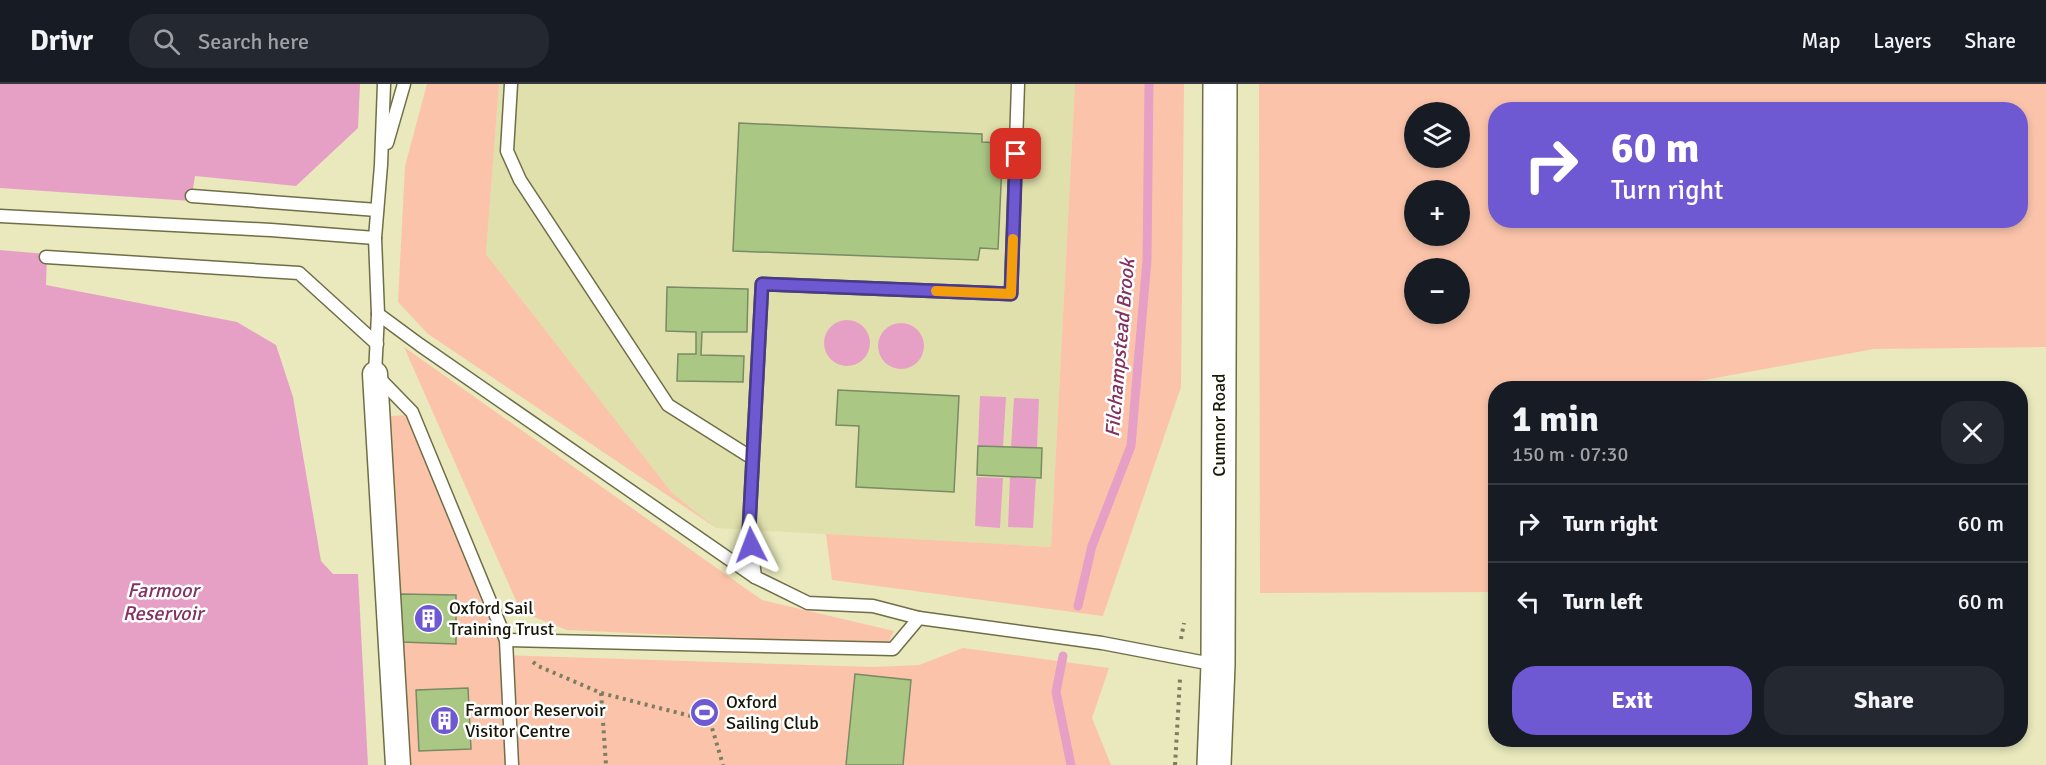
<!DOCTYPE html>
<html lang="en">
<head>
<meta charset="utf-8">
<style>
	:root { --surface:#171b24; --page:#242831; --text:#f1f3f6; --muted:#9ea1a6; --line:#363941; --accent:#6e59d3 }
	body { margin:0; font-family:Signika,sans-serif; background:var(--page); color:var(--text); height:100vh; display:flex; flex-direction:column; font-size:22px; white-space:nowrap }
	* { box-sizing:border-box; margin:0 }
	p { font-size:20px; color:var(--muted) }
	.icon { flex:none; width:33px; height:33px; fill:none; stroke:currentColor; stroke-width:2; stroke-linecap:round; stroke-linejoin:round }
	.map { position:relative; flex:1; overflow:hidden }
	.details { position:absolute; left:1488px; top:297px; width:540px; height:366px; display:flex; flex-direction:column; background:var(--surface); border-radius:24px; box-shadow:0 3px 9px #0003 }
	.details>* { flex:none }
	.top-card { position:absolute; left:1488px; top:18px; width:540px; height:126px; border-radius:24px; box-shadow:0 3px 9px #0003; background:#6e59d3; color:#fff; overflow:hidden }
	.buttons { position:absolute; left:1404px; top:18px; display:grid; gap:12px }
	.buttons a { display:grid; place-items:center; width:66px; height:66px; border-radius:50%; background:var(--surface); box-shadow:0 3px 9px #0003; font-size:30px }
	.pin { position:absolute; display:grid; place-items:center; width:51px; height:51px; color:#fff; margin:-26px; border-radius:12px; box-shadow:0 3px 9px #0006 }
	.me { position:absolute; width:66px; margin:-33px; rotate:357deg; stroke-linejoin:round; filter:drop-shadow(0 0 4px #0008) }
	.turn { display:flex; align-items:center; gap:21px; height:126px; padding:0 24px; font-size:27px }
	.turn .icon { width:78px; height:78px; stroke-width:2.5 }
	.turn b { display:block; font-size:42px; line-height:51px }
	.round { display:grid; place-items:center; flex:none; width:63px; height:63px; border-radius:24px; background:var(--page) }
	.headline { display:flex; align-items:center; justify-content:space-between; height:102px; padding:0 24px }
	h1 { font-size:36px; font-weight:700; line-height:45px }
	.primary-button { display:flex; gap:12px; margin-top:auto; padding:12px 24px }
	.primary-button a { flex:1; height:69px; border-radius:24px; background:var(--accent); color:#fff; font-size:24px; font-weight:700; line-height:69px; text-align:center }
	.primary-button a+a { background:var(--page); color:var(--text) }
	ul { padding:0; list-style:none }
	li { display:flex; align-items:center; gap:18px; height:78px; padding:0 24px; border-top:2px solid var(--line) }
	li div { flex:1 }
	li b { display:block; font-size:22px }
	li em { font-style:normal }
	header { display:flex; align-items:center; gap:36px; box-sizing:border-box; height:84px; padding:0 30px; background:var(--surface); border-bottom:2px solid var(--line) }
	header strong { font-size:28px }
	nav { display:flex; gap:33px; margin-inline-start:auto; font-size:21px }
	.search { width:420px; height:54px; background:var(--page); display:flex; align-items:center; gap:15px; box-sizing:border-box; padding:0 21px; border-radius:24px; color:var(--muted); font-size:22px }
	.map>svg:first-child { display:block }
	.built { fill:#e0e0ac }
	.green { fill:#fbc4aa; fill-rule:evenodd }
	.water { fill:#e7a0c5 }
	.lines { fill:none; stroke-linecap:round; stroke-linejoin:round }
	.stream { stroke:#e7a0c5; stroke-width:9 }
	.building { fill:#abc784; stroke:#7a8a65; stroke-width:1.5 }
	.lane-casing { stroke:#6f6e47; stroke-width:15 }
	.street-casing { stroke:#6f6e47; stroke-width:27 }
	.secondary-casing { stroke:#6f6e47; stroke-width:36 }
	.path { stroke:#7d7d60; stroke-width:4; stroke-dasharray:3 4.5; stroke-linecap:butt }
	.lane { stroke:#fff; stroke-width:12 }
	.street { stroke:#fff; stroke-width:24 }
	.secondary { stroke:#fff; stroke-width:33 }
	.route-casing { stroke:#483a89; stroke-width:15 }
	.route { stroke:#6e59d3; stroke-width:10 }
	.slow { stroke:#f59e0b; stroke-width:10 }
	.labels { text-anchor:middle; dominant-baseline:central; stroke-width:5; stroke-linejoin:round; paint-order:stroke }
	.street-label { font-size:18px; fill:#171607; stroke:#fff }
	.poi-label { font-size:18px; fill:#171607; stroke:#fff; text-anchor:start }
	.water-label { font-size:20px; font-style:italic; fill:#833161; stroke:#fff }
</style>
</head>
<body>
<header>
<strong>Drivr</strong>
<div class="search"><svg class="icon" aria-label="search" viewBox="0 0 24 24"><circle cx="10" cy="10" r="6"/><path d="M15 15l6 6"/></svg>Search here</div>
<nav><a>Map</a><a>Layers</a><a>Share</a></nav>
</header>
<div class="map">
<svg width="2046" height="681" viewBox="0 0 2046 681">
	<rect width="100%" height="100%" fill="#e9e9bd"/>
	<polygon class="built" points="499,0 1075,0 1051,463 716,444 672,410 486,170"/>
	<g class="green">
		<polygon points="427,0 499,0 486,170 672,409 716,444 428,250 398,218 405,82"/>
		<polygon points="1075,0 1184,0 1181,303 1103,532 832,496 826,450 1051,463"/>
		<path d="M1259 0H2046V263L1874 265 1660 304H1496L1495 508 1260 509ZM1496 26H2020V136H1496ZM1460 28V74H1414V28ZM1414 106H1460V152H1414ZM1460 184V230H1414V184Z"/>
		<polygon points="404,263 762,516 894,547 887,561 567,546 521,528"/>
		<polygon points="409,331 499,550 500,571 873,583 919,581 963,564 1109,584 1092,634 1111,681 408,681 390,332"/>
	</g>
	<g class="water">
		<polygon points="0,0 360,0 358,44 296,102 195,92 191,117 0,104"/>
		<polygon points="0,166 47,170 46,201 237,238 276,261 293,313 321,477 333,490 358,490 368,681 0,681"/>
		<circle cx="847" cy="259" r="23"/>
		<circle cx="901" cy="262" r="23"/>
		<polygon points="980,312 1006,313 1003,363 978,362"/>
		<polygon points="1014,314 1039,315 1037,364 1011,363"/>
		<polygon points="977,393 1003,394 1000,444 975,442"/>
		<polygon points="1010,393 1036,395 1033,444 1008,443"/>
	</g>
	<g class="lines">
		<g class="stream">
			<polyline points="1078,522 1092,462 1131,362 1147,176 1149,0"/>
			<polyline points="1063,572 1056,608 1071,681"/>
		</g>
	</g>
	<g class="building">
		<polygon points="739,39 982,50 982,58 1003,59 998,165 980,164 978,176 733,167"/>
		<polygon points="667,203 748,205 747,248 702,248 701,271 744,272 743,298 677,297 678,270 696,270 696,248 666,247"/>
		<polygon points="838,306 959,312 954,408 856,403 859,342 836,341"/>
		<polygon points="978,362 1042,364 1041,394 977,391"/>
		<polygon points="400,510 456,511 456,560 402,558"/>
		<polygon points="855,590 911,596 903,681 846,681"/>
		<polygon points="468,604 471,665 419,667 416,606"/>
	</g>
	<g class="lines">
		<defs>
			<g id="lane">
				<polyline points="384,0 381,81 375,154 378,230 375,290 412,328 506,556 512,681"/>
				<polyline points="511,0 507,67 520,96 668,321 752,374"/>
				<polyline points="1018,0 1011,210 762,200 749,445 755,493 808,519 873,522 919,534 1102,559 1217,581"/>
				<polyline points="387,59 404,0"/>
				<polyline points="192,112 377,126"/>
				<polyline points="0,132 271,146 375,154"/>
				<polyline points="46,173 299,189 377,260"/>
				<polyline points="378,230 420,261 755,493"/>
				<polyline points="506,556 893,565 919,534"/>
			</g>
			<polyline id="street" points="375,290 398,681"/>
			<polyline id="secondary" points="1214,681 1218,581 1220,0"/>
		</defs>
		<use href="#lane" class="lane-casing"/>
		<use href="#street" class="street-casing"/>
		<use href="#secondary" class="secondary-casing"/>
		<g class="path">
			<polyline points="1181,555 1184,539"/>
			<polyline points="533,578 538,582 601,609 710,637 723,681"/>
			<polyline points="601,609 606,681"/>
			<polyline points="1175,681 1180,595"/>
		</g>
		<use href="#lane" class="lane"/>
		<use href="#street" class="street"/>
		<use href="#secondary" class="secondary"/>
	</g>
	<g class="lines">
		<defs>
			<polyline id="route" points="751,461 749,446 762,200 1011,210 1016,70"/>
		</defs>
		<use href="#route" class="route-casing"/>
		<use href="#route" class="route"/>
		<polyline class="slow" points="936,207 1011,210 1013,155"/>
	</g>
	<defs>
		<symbol id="building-disc" viewBox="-11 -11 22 22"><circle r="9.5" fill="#6e59d3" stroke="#fff"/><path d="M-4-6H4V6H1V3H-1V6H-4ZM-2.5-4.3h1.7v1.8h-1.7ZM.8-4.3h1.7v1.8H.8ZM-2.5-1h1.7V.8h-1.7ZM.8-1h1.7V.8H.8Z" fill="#fff"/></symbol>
		<symbol id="stadium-disc" viewBox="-11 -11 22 22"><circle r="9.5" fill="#6e59d3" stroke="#fff"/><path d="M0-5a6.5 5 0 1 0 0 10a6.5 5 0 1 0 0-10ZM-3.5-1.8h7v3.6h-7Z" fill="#fff"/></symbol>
	</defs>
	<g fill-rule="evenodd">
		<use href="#building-disc" x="412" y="518" width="33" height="33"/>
		<use href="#stadium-disc" x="688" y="612" width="33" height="33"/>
		<use href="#building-disc" x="428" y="620" width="33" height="33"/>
	</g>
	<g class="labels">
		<g class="street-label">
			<text transform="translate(1219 341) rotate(-90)">Cumnor Road</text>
		</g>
		<g class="poi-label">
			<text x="449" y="524">Oxford Sail<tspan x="449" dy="21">Training Trust</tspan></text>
			<text x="726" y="618">Oxford<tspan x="726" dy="21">Sailing Club</tspan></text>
			<text x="465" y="626">Farmoor Reservoir<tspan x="465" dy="21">Visitor Centre</tspan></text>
		</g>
		<g class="water-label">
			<text transform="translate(1120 264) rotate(-85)">Filchampstead Brook</text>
			<text x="163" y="506">Farmoor<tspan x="163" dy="23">Reservoir</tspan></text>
		</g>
	</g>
</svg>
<div class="buttons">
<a><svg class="icon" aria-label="layers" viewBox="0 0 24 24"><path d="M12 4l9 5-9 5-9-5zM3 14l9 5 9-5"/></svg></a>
<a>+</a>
<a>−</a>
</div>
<div class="pin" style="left:1016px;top:70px;background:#d93025"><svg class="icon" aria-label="arrive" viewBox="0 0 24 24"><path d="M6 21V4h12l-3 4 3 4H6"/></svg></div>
<svg class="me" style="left:751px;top:461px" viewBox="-20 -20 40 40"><path d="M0-17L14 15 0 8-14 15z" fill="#6e59d3" stroke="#fff" stroke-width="4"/></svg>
<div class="top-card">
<div class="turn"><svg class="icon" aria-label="right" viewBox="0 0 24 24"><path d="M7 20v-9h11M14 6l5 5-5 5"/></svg><div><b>60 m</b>Turn right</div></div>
</div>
<section class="details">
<div class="headline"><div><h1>1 min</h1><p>150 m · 07:30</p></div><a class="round"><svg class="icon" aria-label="close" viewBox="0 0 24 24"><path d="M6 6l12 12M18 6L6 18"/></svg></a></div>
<ul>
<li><svg class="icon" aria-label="right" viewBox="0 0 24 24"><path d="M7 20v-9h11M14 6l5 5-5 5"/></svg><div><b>Turn right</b></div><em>60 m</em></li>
<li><svg class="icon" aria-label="left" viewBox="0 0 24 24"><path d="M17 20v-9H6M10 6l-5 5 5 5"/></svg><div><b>Turn left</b></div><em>60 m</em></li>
</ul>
<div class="primary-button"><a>Exit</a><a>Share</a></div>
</section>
</div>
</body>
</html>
